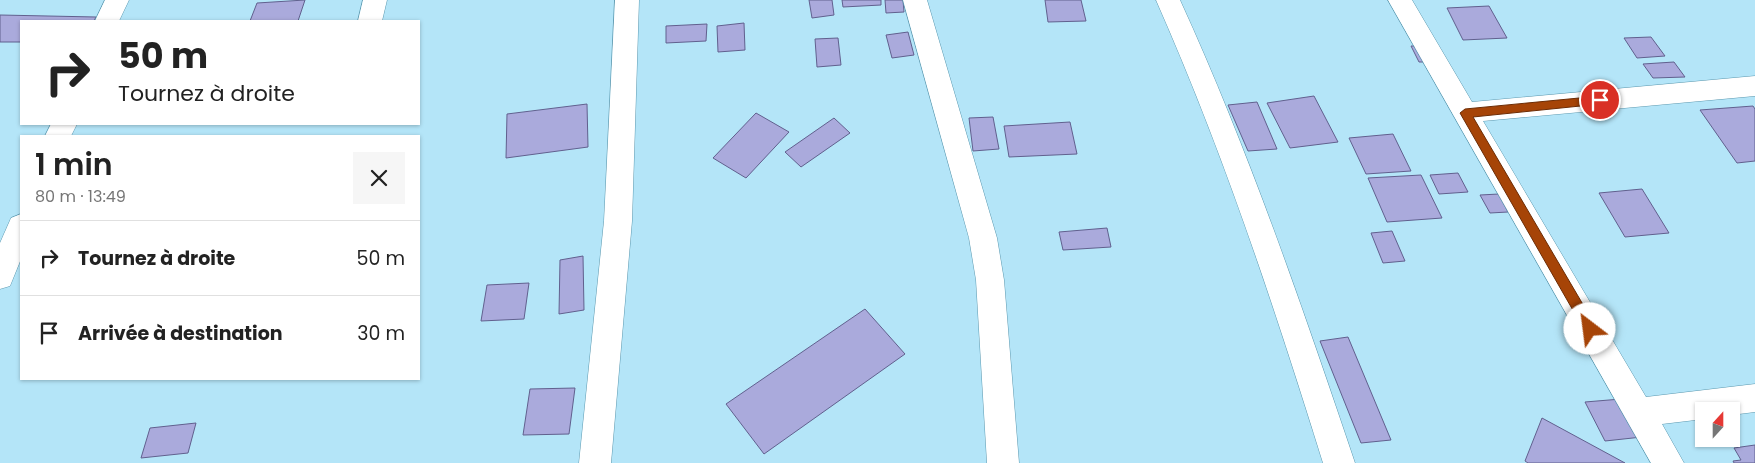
<!DOCTYPE html>
<html lang="fr">
<head>
<meta charset="utf-8">
<style>
	:root { --surface:#fff; --page:#f6f6f6; --text:#222; --muted:#767676; --line:#e0e0e0 }
	body { margin:0; font-family:Poppins,sans-serif; background:var(--page); color:var(--text); height:100vh; display:flex; flex-direction:column; font-size:19px; white-space:nowrap }
	* { box-sizing:border-box; margin:0 }
	p { font-size:16px; color:var(--muted) }
	.icon { flex:none; width:28px; height:28px; fill:none; stroke:currentColor; stroke-width:2; stroke-linecap:round; stroke-linejoin:round }
	.map { position:relative; flex:1; overflow:hidden }
	.details { position:absolute; left:20px; top:135px; width:400px; height:245px; display:flex; flex-direction:column; background:var(--surface); border-radius:0px; box-shadow:0 1px 4px #0004 }
	.details>* { flex:none }
	.banner { position:absolute; left:20px; top:20px; width:400px; height:105px; border-radius:0px; box-shadow:0 1px 4px #0004; background:#fff; color:var(--text); overflow:hidden }
	.needle { width:32px; rotate:21deg }
	.fabs { position:absolute; left:1695px; top:402px; display:grid; gap:10px }
	.fabs a { display:grid; place-items:center; width:45px; height:45px; border-radius:0px; background:var(--surface); box-shadow:0 1px 4px #0004; font-size:25px }
	.pin { position:absolute; display:grid; place-items:center; width:42px; height:42px; color:#fff; margin:-21px; border:2px solid #fff; border-radius:50%; box-shadow:0 1px 5px #0007 }
	.me { position:absolute; width:55px; margin:-28px; rotate:330deg; stroke-linejoin:round; filter:drop-shadow(0 0 4px #0008) }
	.turn { display:flex; align-items:center; gap:18px; height:105px; padding:0 15px; font-size:22px }
	.turn .icon { width:65px; height:65px; stroke-width:2.5 }
	.turn b { display:block; font-size:35px; line-height:42px }
	.round { display:grid; place-items:center; flex:none; width:52px; height:52px; border-radius:0px; background:var(--page) }
	.summary { display:flex; align-items:center; justify-content:space-between; height:85px; padding:0 15px }
	h1 { font-size:30px; font-weight:600; line-height:38px }
	ul { padding:0; list-style:none }
	li { display:flex; align-items:center; gap:15px; height:75px; padding:0 15px; border-top:1px solid var(--line) }
	li div { flex:1 }
	li b { display:block; font-size:19px }
	li em { font-style:normal }
	.map>svg:first-child { display:block }
	.building { fill:#aaaadc; stroke:#61608e }
	.lines { fill:none; stroke-linecap:round; stroke-linejoin:round }
	.minor-casing { stroke:#5b98af; stroke-width:1 }
	.minor { fill:#fff; fill-rule:evenodd }
	.route { fill:#a64407; stroke:#6c2c05 }
</style>
</head>
<body>
<div class="map">
<svg width="1755" height="463" viewBox="0 0 1755 463">
	<rect width="100%" height="100%" fill="#b4e5f8"/>
	<g class="building">
		<polygon points="305,0 298,21 250,21 257,3"/>
		<polygon points="809,0 832,0 834,15 812,18"/>
		<polygon points="842,0 881,0 881,5 843,7"/>
		<polygon points="885,0 903,0 904,12 886,13"/>
		<polygon points="1045,0 1081,0 1086,21 1048,22"/>
		<polygon points="1489,6 1507,38 1463,40 1447,8"/>
		<polygon points="0,15 96,17 94,21 21,21 21,42 0,42"/>
		<polygon points="744,23 745,50 718,52 717,26"/>
		<polygon points="707,24 706,41 666,43 666,26"/>
		<polygon points="908,32 914,55 892,58 886,35"/>
		<polygon points="1651,37 1665,56 1637,58 1624,38"/>
		<polygon points="838,38 841,65 817,67 815,39"/>
		<polygon points="1411,46 1424,46 1432,62 1419,62"/>
		<polygon points="1674,62 1685,77 1653,78 1643,64"/>
		<polygon points="1314,96 1338,142 1290,148 1267,103"/>
		<polygon points="1257,102 1277,149 1248,151 1228,105"/>
		<polygon points="587,104 588,147 506,158 507,114"/>
		<polygon points="1753,106 1755,109 1755,161 1737,163 1700,110"/>
		<polygon points="756,113 789,132 746,178 713,158"/>
		<polygon points="993,117 999,149 973,151 969,118"/>
		<polygon points="834,118 850,133 801,167 785,152"/>
		<polygon points="1070,122 1077,154 1009,157 1004,126"/>
		<polygon points="1393,134 1411,171 1366,174 1349,138"/>
		<polygon points="1458,173 1468,192 1439,194 1430,175"/>
		<polygon points="1421,175 1442,218 1387,222 1368,178"/>
		<polygon points="1642,189 1669,233 1625,237 1599,193"/>
		<polygon points="1499,194 1508,212 1490,213 1480,195"/>
		<polygon points="1107,228 1111,247 1063,250 1059,232"/>
		<polygon points="1392,231 1405,261 1383,263 1371,233"/>
		<polygon points="583,256 584,310 559,314 560,260"/>
		<polygon points="529,283 524,319 481,321 487,285"/>
		<polygon points="865,309 905,354 764,454 726,404"/>
		<polygon points="1348,337 1391,440 1361,443 1320,341"/>
		<polygon points="575,388 569,434 523,435 530,389"/>
		<polygon points="1621,399 1642,437 1605,441 1585,402"/>
		<polygon points="1542,418 1625,463 1528,463 1525,461"/>
		<polygon points="196,423 188,453 141,458 150,428"/>
		<polygon points="1755,445 1755,463 1734,463 1733,461 1741,460 1734,448"/>
	</g>
	<g class="lines">
		<defs>
			<g id="minor">
				<polygon points="105,0 129,0 119,21 95,21"/>
				<polygon points="363,0 387,0 382,21 358,21"/>
				<polygon points="615,0 639,0 632,221 611,463 579,463 604,221"/>
				<polygon points="903,0 927,0 997,238 1004,280 1019,463 987,463 976,280 969,238"/>
				<path d="M1156 0H1180C1249 151 1302 306 1355 463H1323C1274 306 1223 151 1156 0Z"/>
				<polygon points="1388,0 1412,0 1472,102 1755,76 1755,96 1483,121 1646,397 1755,384 1755,412 1731,415 1731,411 1704,411 1704,419 1662,424 1684,463 1651,463"/>
				<polygon points="51,124 77,124 71,136 45,136"/>
				<polygon points="21,214 21,259 10,286 0,289 0,243 11,218"/>
			</g>
		</defs>
		<use href="#minor" class="minor-casing"/>
		<use href="#minor" class="minor"/>
	</g>
	<polygon class="route" points="1600,96 1606,100 1600,104 1473,117 1595,325 1597,329 1595,333 1590,334 1586,333 1460,113 1465,109"/>
</svg>
<div class="fabs">
<a><svg class="needle" viewBox="-14 -14 28 28"><path d="M0-13l5 13h-10z" fill="#e53935"/><path d="M0 13l5-13h-10z" fill="#767676"/></svg></a>
</div>
<div class="pin" style="left:1600px;top:100px;background:#d93025"><svg class="icon" aria-label="arrive" viewBox="0 0 24 24"><path d="M6 21V4h12l-3 4 3 4H6"/></svg></div>
<svg class="me" style="left:1590px;top:329px" viewBox="-20 -20 40 40"><circle r="19" fill="#fff"/><path d="M0-13L10 11 0 6-10 11z" fill="#a64407"/></svg>
<div class="banner">
<div class="turn"><svg class="icon" aria-label="right" viewBox="0 0 24 24"><path d="M7 20v-9h11M14 6l5 5-5 5"/></svg><div><b>50 m</b>Tournez à droite</div></div>
</div>
<section class="details">
<div class="summary"><div><h1>1 min</h1><p>80 m · 13:49</p></div><a class="round"><svg class="icon" aria-label="close" viewBox="0 0 24 24"><path d="M6 6l12 12M18 6L6 18"/></svg></a></div>
<ul>
<li><svg class="icon" aria-label="right" viewBox="0 0 24 24"><path d="M7 20v-9h11M14 6l5 5-5 5"/></svg><div><b>Tournez à droite</b></div><em>50 m</em></li>
<li><svg class="icon" aria-label="arrive" viewBox="0 0 24 24"><path d="M6 21V4h12l-3 4 3 4H6"/></svg><div><b>Arrivée à destination</b></div><em>30 m</em></li>
</ul>
</section>
</div>
</body>
</html>
